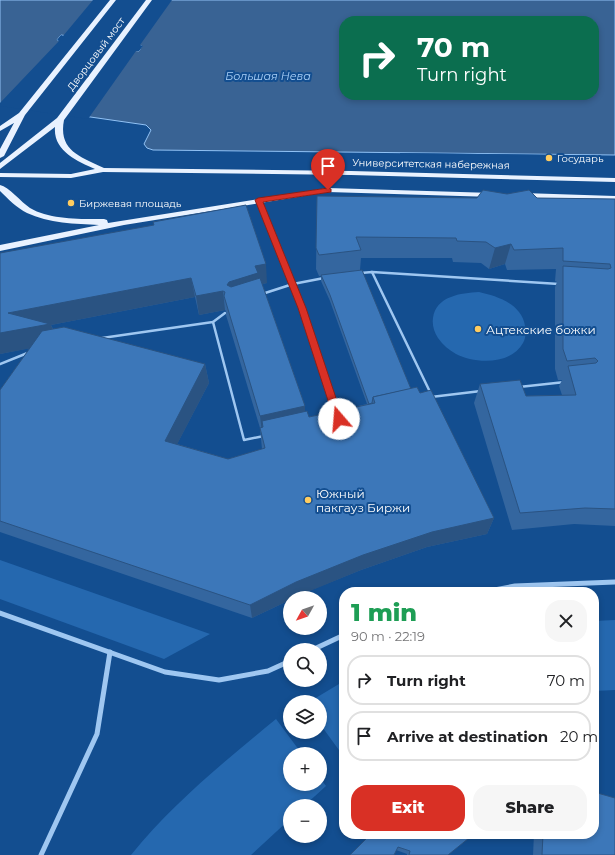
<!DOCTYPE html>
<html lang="en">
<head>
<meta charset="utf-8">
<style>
	:root { --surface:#fff; --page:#f6f6f6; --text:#202124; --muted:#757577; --line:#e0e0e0; --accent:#d93025 }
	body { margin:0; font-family:Montserrat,sans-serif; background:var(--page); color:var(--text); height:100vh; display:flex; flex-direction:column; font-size:15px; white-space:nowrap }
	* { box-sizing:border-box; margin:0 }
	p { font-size:13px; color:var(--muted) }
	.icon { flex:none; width:22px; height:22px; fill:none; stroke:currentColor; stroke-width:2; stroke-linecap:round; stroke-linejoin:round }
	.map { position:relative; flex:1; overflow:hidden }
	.drawer { position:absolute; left:339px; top:587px; width:260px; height:252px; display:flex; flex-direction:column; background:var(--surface); border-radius:16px; box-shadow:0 2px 6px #0003 }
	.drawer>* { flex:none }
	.banner { position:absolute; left:339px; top:16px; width:260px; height:84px; border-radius:16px; box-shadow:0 2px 6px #0003; background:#0b6e4f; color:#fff; overflow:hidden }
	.needle { width:26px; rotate:230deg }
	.controls { position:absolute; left:283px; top:591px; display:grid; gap:8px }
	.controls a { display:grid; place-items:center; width:44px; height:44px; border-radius:50%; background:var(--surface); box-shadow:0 2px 6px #0003; font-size:20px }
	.pin { position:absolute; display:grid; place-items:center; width:34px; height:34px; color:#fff; margin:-41px -17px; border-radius:50% 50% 50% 0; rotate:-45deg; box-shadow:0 0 4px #0007 }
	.pin .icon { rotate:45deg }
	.me { position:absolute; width:44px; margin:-22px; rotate:342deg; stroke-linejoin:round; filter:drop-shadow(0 0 3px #0008) }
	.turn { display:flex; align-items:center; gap:14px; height:84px; padding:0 12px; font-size:18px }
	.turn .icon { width:52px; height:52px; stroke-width:2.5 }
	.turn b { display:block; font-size:28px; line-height:34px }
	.round { display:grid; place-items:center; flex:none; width:42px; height:42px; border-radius:16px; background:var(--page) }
	.head { display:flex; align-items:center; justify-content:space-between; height:68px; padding:0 12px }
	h1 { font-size:24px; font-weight:800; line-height:30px; color:#1e9e55 }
	.button { display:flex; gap:8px; margin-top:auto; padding:8px 12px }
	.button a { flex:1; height:46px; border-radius:16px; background:var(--accent); color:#fff; font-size:16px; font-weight:800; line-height:46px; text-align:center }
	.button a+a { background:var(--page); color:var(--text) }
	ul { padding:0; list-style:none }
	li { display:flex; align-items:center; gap:12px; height:50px; margin:0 8px 6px; padding:0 4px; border:2px solid var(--line); border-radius:16px }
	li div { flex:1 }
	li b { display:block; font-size:15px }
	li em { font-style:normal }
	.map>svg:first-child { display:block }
	.green { fill:#2568af }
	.water { fill:#396394; stroke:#91c2f5; fill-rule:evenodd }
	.pier { fill:#134e90 }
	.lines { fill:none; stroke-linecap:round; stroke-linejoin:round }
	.service-far1 { stroke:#9fc7f1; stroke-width:2 }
	.service { stroke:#9fc7f1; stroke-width:2.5 }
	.minor { stroke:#9fc7f1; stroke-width:5 }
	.primary { fill:#e9f2ff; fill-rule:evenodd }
	.wall { fill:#34669f; fill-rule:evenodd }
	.shaded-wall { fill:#2a5382 }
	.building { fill:#3c77b9; stroke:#2a5382 }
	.route { fill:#d93025; stroke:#8d1f18 }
	.poi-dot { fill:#ffcc5f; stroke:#134e90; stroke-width:1.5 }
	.labels { text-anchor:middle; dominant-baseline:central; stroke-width:4; stroke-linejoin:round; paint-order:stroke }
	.far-street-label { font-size:10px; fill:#fff; stroke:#134e90 }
	.far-poi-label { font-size:10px; fill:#fff; stroke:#134e90; text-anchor:start }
	.far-water-label { font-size:11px; font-style:italic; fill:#abd1f8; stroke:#134e90 }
	.poi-label { font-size:12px; fill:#fff; stroke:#134e90; text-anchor:start }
</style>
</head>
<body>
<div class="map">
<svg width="615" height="855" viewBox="0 0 615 855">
	<rect width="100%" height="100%" fill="#134e90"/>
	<g class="green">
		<path d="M479 292C497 296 522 304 525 326 526 331 526 338 523 343 511 365 475 364 456 354 449 350 443 345 438 338 434 332 432 325 433 318 436 296 461 293 479 292Z"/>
		<polygon points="0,560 210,634 164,659 0,599"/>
		<polygon points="615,620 615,690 594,691 594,621"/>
		<polygon points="344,681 344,757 320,724 320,702 309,702"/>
		<path d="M276 719 302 754H290V784H320V778L326 786 304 806H290V819L251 855H131C174 802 224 762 276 719Z"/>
	</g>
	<path class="water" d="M0 0H615V155L153 150 147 148 144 144 151 130 146 125 0 104ZM344 21H594V95H344ZM61 35 142 46 139 51 57 40Z"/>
	<g class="pier">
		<polygon points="93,0 172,0 140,45 143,46 139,51 136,51 88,119 0,106 0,103 59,41 57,40 61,35 63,36"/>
		<polygon points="400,153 571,155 572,157 400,155"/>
	</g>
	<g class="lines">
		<polyline class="service-far1" points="258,200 262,209"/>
		<g class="service">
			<polyline points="261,208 302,308 337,414"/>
			<polyline points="372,272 431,394"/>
			<polyline points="361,273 372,272 559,284"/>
			<polyline points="262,294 293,284 324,278"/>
			<polyline points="213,322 244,440 264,436"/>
			<polyline points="102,338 213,322 225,313"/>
			<polyline points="0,364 30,352"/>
			<polyline points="519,387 565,382"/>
			<polyline points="431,397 481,391"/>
		</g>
		<g class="minor">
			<polyline points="484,592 515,586 615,582"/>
			<polyline points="0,613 165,672 219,680 268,671 290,661"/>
			<polyline points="312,650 344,635"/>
			<polyline points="41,855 97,734 110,652"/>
		</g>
		<g class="primary">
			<polygon points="110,0 116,0 25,115 4,156 0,158 0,149 14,123 0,131 0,126 19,113"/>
			<path d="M146 0H152L64 120C58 151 81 157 104 168L351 171 615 178V182L351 175 103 172 71 178 0 177V173L71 174 95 169C77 161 53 151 55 127L0 169V163L57 118Z"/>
			<path d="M0 185C9 187 21 202 30 208 50 220 81 219 104 219L107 220 108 223 328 188 493 193 497 195 493 197 328 192 124 225 0 251V245L99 225C76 224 48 223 27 213 17 208 8 199 0 191Z"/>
			<polygon points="523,193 615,196 615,202 520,198 519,196"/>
		</g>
	</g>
	<g class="wall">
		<path d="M507 194 537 198 615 199V526L574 524 512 530 474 403 480 384 526 396 562 395 559 386 562 380H558L555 369V287L557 282 555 281 556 269 507 270 505 264 489 269 481 263 453 262 452 258H361L360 270 411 389 420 393 494 518 487 534 427 547 361 570 296 596 290 598V600L252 618 0 532V390L30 348 0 354V253L267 283 262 284 305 406V412L309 417 367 404 330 301 321 281V276H319L316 269 317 196 477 198ZM195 297 199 315 225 310 226 311V315L260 428 262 449 228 459 177 444 209 383 205 364 53 329 51 325Z"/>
		<polygon points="371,834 448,855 407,855 407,854 396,850"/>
		<polygon points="534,834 594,834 615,855 533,855"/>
	</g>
	<g class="shaded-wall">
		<polygon points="511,244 505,264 489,269 495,248"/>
		<polygon points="266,264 267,283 259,285 231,301 227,285 229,282 255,266"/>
		<polygon points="191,278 195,297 51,325 58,343 0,354 0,333 8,313"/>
		<polygon points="223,291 225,310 199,315 196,296"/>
		<polygon points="205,364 209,383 170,458 165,441"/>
		<polygon points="305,406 305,424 263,427 262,421 263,433 262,433 260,416"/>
		<polygon points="494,518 487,534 427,547 361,570 293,598 290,598 290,600 252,618 250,605 296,582 363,555 432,532"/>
	</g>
	<g class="building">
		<polygon points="483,190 507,194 529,190 537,198 615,199 615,509 585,508 520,513 480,384 520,380 526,396 576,395 568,366 596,363 598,361 595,358 567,361 563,349 563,266 608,269 611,268 610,264 563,261 563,248 514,250 511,244 495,248 486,242 457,241 456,238 356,237 361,250 319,255 316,248 317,196 477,198"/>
		<polygon points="246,205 266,264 255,266 258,273 229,282 227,285 231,287 260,278 305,406 260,416 224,296 225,292 223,291 196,296 191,278 8,313 50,324 0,333 0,253 154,225 153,222"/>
		<polygon points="362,270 411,389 373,397 372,403 369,404 330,295 321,275"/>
		<polygon points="64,327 205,364 165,441 228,459 265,448 260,428 263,427 262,421 307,411 309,417 375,403 373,397 417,387 420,393 431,390 494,518 432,532 363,555 296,582 250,605 0,521 0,390 42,331"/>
		<polygon points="594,792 615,798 615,855 542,855 543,834 594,834"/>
		<polygon points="371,834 474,834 448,855 409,855 410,851 398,847 394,855 350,855"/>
	</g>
	<polygon class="route" points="328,188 331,189 331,192 263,202 306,308 343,419 339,423 334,419 298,308 255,200 258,198"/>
	<g class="poi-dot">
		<circle cx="549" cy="158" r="4"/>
		<circle cx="71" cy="203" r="4"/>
		<circle cx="478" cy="329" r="4"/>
		<circle cx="308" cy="500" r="4"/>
	</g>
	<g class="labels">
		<g class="far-street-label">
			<text transform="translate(96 54) rotate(-53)">Дворцовый мост</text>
			<text transform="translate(431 164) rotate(1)">Университетская набережная</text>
		</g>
		<g class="far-poi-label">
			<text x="557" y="158">Государь</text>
			<text x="79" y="203">Биржевая площадь</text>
		</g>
		<g class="far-water-label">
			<text x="268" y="76">Большая Нева</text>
		</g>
		<g class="poi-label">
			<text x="486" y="329">Ацтекские божки</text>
			<text x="316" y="493">Южный<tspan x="316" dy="14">пакгауз Биржи</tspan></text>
		</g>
	</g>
</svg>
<div class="controls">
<a><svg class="needle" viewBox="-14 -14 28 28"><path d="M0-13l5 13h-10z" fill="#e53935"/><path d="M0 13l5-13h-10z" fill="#757577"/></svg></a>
<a><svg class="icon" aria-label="search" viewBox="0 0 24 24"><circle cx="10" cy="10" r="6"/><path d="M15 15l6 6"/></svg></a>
<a><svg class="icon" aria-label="layers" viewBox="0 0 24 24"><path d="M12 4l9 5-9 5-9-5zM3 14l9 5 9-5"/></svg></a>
<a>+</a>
<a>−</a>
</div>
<div class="pin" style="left:328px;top:190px;background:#d93025"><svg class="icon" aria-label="arrive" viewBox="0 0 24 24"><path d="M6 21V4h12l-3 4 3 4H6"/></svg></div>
<svg class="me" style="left:339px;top:419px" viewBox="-20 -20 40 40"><circle r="19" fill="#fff"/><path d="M0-13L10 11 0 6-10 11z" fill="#d93025"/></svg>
<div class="banner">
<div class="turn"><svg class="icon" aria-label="right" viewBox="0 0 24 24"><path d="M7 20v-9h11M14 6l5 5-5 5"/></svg><div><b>70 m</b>Turn right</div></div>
</div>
<section class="drawer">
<div class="head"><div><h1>1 min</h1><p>90 m · 22:19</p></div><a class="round"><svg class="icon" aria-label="close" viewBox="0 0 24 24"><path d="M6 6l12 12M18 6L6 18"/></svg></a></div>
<ul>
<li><svg class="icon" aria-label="right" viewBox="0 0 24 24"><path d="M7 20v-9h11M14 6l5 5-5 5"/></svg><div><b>Turn right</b></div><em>70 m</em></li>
<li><svg class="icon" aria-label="arrive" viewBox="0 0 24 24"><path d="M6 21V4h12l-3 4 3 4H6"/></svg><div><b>Arrive at destination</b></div><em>20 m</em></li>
</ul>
<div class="button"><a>Exit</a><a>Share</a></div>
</section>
</div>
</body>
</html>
